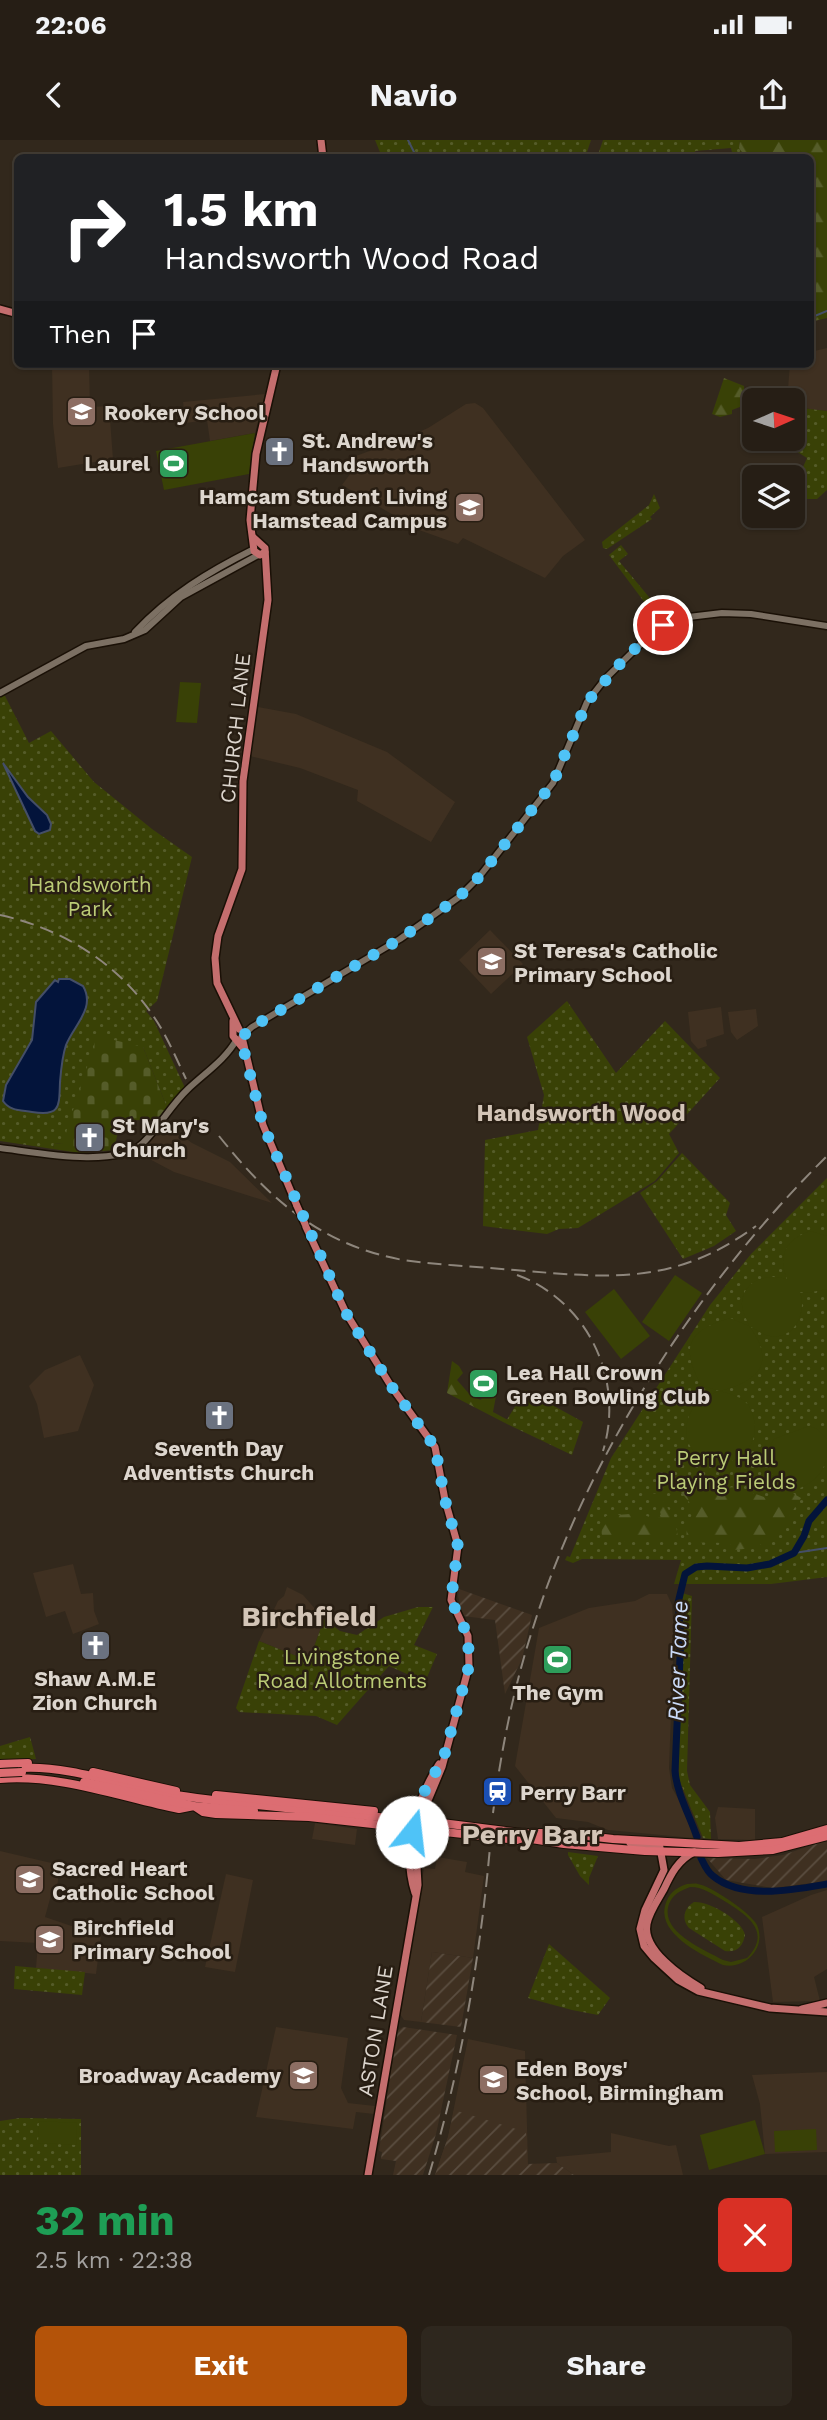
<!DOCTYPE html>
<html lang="en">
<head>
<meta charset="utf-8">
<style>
	:root { --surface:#261e15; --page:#2e271e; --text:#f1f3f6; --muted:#a4a2a0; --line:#423c34; --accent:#b45309 }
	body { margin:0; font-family:"Work Sans",sans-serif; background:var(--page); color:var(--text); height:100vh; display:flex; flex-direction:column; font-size:26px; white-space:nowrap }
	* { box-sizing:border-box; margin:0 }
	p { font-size:23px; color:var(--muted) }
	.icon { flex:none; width:38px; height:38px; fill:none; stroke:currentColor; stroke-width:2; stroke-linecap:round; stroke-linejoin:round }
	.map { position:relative; height:2035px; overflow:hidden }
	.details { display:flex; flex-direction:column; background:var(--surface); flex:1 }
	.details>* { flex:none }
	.guide { position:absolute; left:14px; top:14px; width:800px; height:214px; border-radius:10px; box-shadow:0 2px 5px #0004,0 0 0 2px var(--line); background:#202124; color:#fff; overflow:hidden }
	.needle { width:46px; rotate:87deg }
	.controls { position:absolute; left:742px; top:248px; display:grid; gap:14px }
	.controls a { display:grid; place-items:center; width:63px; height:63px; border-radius:10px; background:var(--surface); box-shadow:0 2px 5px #0004,0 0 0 2px var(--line); font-size:35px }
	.pin { position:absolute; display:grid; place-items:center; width:60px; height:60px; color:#fff; margin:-30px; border:4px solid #fff; border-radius:50%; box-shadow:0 2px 7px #0007 }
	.me { position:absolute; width:77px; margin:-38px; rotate:16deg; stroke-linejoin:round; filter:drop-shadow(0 0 5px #0008) }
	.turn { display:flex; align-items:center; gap:24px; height:147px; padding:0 35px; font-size:32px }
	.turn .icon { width:91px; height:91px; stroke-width:2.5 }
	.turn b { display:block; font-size:49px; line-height:60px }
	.then { display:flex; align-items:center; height:66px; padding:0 35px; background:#0003; gap:14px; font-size:26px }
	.round { display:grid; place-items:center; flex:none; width:74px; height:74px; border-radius:10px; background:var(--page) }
	.head { display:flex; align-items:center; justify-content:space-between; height:119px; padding:0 35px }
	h1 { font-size:42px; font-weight:700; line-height:52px; color:#1e9e55 }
	.button { display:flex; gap:14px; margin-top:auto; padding:14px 35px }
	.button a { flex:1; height:80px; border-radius:10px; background:var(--accent); color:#fff; font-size:28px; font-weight:700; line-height:80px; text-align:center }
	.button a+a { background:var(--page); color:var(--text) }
	.status { display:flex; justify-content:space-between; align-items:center; height:49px; padding:0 35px; background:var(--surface); direction:ltr }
	.status svg { height:19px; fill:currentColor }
	header { display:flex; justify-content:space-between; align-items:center; height:91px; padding:0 35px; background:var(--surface); font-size:32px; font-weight:700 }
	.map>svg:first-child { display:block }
	.built { fill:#3f3021 }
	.industrial { fill:url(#industrial-furrows) }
	.green { fill:url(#green-dots) }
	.forest { fill:url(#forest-firs) }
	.cemetery { fill:url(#cemetery-stones) }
	.pitch { fill:#394106; fill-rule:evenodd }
	.water { fill:#03143b; stroke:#444e67; stroke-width:2 }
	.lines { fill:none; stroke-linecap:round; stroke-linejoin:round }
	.stream { stroke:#444e67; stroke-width:2 }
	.river { stroke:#03143b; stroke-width:7 }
	.trunk-tunnel { stroke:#4c4237; stroke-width:8; stroke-dasharray:8 4; stroke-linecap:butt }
	.tertiary-casing { stroke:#1a1006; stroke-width:9 }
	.secondary-casing { stroke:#1a1006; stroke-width:9 }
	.primary-casing { stroke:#1a1006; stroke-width:10 }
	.trunk-casing { stroke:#1a1006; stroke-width:10 }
	.tertiary { stroke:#7c7063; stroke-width:6 }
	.secondary { stroke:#7c7063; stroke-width:6 }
	.primary { stroke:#c46e6e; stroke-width:7 }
	.trunk { stroke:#dc6d72; stroke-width:8 }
	.rail { stroke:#8e867c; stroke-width:2; stroke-dasharray:14 7; stroke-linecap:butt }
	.primary-bridge-casing { stroke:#1a1006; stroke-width:10; stroke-linecap:butt }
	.trunk-bridge-casing { stroke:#1a1006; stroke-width:10; stroke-linecap:butt }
	.primary-bridge { stroke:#c46e6e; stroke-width:7 }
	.trunk-bridge { stroke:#dc6d72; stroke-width:8 }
	.route { stroke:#4fc3f7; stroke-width:12; stroke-dasharray:0 21.6 }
	.labels { text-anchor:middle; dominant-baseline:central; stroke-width:5; stroke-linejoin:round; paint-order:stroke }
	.poi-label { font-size:21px; font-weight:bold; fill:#ddd6ce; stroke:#281e13; text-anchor:start }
	.street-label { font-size:21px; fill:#ddd6ce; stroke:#281e13 }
	.park-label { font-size:21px; fill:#bbcb76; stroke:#281e13 }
	.neighbourhood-label { font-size:23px; font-weight:bold; fill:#d3c5b7; stroke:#281e13 }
	.water-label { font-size:23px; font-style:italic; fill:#cadaf8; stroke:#281e13 }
	.district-label { font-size:28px; font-weight:bold; fill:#d3c5b7; stroke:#281e13 }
</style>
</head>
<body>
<div class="status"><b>22:06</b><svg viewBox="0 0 49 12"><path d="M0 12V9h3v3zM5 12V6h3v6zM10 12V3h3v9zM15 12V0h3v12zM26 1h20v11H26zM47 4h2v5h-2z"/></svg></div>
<header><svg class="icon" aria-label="back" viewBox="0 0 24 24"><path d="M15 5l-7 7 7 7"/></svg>Navio<svg class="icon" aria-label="share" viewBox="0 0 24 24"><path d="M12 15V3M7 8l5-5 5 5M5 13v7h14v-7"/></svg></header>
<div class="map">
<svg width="827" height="2035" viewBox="0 0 827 2035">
	<defs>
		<pattern id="industrial-furrows" width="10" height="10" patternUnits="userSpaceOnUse" patternTransform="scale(1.75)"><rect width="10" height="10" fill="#3f3021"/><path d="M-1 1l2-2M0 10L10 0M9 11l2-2" fill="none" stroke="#5a4d40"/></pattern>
		<pattern id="green-dots" width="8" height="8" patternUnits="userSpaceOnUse" patternTransform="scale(1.75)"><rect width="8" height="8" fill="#394106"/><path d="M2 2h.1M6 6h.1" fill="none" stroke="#555c29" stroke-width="1.8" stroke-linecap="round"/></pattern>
		<pattern id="forest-firs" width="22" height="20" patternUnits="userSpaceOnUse" patternTransform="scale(1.75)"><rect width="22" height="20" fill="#394106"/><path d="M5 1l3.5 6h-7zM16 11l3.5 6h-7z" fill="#555c29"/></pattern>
		<pattern id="cemetery-stones" width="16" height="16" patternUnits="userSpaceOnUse" patternTransform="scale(1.75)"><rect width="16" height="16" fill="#394106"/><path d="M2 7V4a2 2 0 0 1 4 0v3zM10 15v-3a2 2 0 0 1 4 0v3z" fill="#555c29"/></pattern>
	</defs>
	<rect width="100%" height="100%" fill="#32281c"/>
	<g class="built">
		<polygon points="827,208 827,271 793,267 793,261 787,261 790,224 810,224 810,212"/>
		<polygon points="52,224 89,224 90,267 109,266 113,319 58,328 53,284"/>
		<polygon points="265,254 255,293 210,301 207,280 186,283 183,262"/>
		<polygon points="475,263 483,268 585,400 563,416 545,438 463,398 458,404 419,390 342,345 353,330 339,322 403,299 428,288 466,264"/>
		<polygon points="258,567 296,574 387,612 455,662 431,702 357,661 358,650 300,628 250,616"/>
		<polygon points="490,790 523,824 491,854 459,820"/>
		<polygon points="721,867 724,894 706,900 707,906 698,909 691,901 688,872"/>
		<polygon points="756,869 758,886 737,900 731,892 728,872"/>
		<polygon points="164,982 192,1003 230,1022 272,1063 174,1032 140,1014 140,1011"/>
		<polygon points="80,1215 94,1245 78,1291 44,1298 37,1264 29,1246 45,1230"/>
		<polygon points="73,1424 81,1454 93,1453 94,1471 99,1484 73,1494 65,1471 46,1477 33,1433"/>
		<polygon points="287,1447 303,1455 324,1479 309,1521 259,1501 278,1461 284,1456"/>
		<polygon points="649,1454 667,1454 672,1465 674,1493 669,1628 672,1648 685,1671 693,1698 608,1690 588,1682 556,1678 515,1626 539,1488 589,1468 635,1461"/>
		<polygon points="718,1667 755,1669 755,1700 718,1699 715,1678"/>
		<polygon points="315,1683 357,1689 355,1705 312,1699"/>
		<polygon points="0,1711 60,1725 56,1755 51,1755 45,1777 101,1796 96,1834 36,1828 38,1803 0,1801"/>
		<polygon points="437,1717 467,1722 465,1732 484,1736 473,1818 432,1812 421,1882 404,1880 400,1874 424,1728 435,1729"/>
		<polygon points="226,1734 253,1740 235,1832 205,1827"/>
		<polygon points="827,1750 827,1829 814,1837 820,1861 773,1862 762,1777 811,1755"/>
		<polygon points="276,1887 348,1898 341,1948 348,1963 375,1966 374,1974 356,1972 353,1989 256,1977"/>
		<polygon points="468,1899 525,1911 528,2024 435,2035 448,1997"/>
		<polygon points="827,1932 827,2012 765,2014 760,1964 752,1935"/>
		<polygon points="611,1993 669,2006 676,2005 683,2035 574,2035 557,2023 556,2017 611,2012"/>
	</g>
	<g class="industrial">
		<polygon points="459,1449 532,1475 522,1519 505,1554 495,1480 463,1476 458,1456"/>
		<polygon points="827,1700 827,1741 773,1748 726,1740 707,1718 755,1719 783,1715"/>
		<polygon points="432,1812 473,1818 461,1887 421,1882"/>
		<polygon points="403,1887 457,1895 436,1994 423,2035 393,2035 396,2021 381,2019 382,2012 379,2011 397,1891"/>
		<polygon points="454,1970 526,1992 527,2024 557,2023 574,2035 435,2035 448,1997"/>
	</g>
	<g class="green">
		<polygon points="375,0 591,0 585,18 382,17"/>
		<polygon points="603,0 740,0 739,8 744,15 757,17 733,17 731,8 695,11 697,17 597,18"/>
		<polygon points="793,267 827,271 827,350 817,359 802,359 803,352 794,348 807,318 783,303 783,299 793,299"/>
		<polygon points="654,354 660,368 650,377 652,379 607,409 603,408 602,402 649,365"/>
		<polygon points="621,405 628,414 619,421 654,463 661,465 656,472 651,471 609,415"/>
		<polygon points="4,554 29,603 51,591 94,642 152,689 192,717 157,861 146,871 154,881 186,950 168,970 143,907 62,1004 54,1003 53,1009 0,1001 0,556"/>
		<polygon points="567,861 616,933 665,881 720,938 669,994 679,1013 655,1041 578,1088 559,1089 547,1094 483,1086 485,1000 538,990 544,955 527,897"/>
		<polygon points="682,1013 730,1063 726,1075 736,1091 714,1106 683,1119 640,1053 657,1041"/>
		<polygon points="827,1038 827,1437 771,1444 674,1444 681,1420 582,1419 573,1423 565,1420 567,1416 570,1417 611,1318 710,1165 751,1114"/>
		<polygon points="525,1250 583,1282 572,1315 505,1283"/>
		<polygon points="682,1453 692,1456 687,1631 690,1645 710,1672 711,1699 703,1698 679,1639 679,1568 683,1509"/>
		<polygon points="418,1467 433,1467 414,1505 437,1514 425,1542 389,1526 337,1585 316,1576 239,1572 236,1568 259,1501 309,1521 324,1479 340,1491 357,1495 384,1477"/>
		<polygon points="30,1597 36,1619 0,1620 0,1606"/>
		<polygon points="568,1712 598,1716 589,1738 589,1745 580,1736 568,1715"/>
		<path d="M694 1762C709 1761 742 1780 745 1795 743 1806 737 1813 725 1811L689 1788C681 1779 684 1768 694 1762Z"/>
		<polygon points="549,1804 610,1858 598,1875 572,1870 528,1858"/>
		<polygon points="15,1826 85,1832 82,1855 14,1849"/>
		<polygon points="20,1978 81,1979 81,2035 0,2035 0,1981"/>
	</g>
	<g class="forest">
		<polygon points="740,0 827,0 827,178 810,182 810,18 757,18 744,15 739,8"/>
		<polygon points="724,238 744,246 745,265 732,270 732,274 720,277 712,274"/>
		<polygon points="452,1221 459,1226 463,1233 457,1240 471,1256 481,1260 483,1255 494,1254 496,1256 493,1272 508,1280 505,1283 447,1253"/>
		<path d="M736 1347 770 1359 782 1347 801 1358C778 1392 778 1406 734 1410L729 1403 686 1402 687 1386 695 1374 689 1362 681 1352Z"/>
		<path d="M659 1353 675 1381 679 1402H619L604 1400C599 1392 603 1383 606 1376L641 1373 653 1379 662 1377 652 1354Z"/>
	</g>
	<polygon class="cemetery" points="97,896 143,907 168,970 150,989 139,980 120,982 114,1010 80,1013 53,1009 54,1003 62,1004"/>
	<g class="pitch">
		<polygon points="255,293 249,334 164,350 156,311"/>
		<polygon points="180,542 201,543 197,583 176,582"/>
		<path d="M810 1091 827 1096V1149L807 1153 800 1152C807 1172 795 1200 770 1196 763 1195 755 1189 749 1186 776 1222 760 1241 720 1251 737 1256 751 1259 754 1280 757 1293 753 1305 743 1314 714 1340 669 1308 693 1268 694 1267 698 1260 699 1259 704 1255 713 1254 719 1251L701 1245C680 1206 688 1191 730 1178L749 1186C747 1180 742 1171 742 1165 742 1140 767 1133 787 1139 777 1116 786 1099 810 1091Z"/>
		<polygon points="675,1135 702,1153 669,1201 642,1182"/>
		<polygon points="614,1149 650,1196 621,1219 585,1172"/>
		<path d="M809 1286 817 1289 827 1299C827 1326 824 1337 798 1349 771 1340 758 1327 774 1299Z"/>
		<path d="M687 1744C691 1744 695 1743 698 1744 711 1746 751 1773 757 1785 767 1808 745 1830 723 1825 702 1815 658 1794 665 1766 668 1754 675 1748 687 1744ZM690 1747C704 1747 714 1755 726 1762 748 1776 772 1792 747 1818L731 1822 723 1820C704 1809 659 1792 669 1764 673 1754 680 1751 690 1747Z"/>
		<polygon points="755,1980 765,2014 709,2030 700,1995"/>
		<polygon points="39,1981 77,1983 76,2005 38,2003"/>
		<polygon points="816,1989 817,2010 775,2012 774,1991"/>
	</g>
	<g class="water">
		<polygon points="3,623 28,657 47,675 51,684 50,690 39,694 35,691"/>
		<path d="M59 839H70L83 846C96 868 74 885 66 905 62 917 61 930 60 942 59 966 61 977 32 972 20 970 10 971 3 961L6 945 32 900 36 862 55 840 58 842Z"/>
	</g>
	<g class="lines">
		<g class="stream">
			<polyline points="408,0 417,18"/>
			<polyline points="810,178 827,171"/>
			<polyline points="794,1413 827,1408"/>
		</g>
		<g class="river">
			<path d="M697 1697C689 1674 677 1654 675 1631L681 1495 678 1463 685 1434 696 1427 707 1426 747 1428 770 1424 794 1413 804 1396 809 1381 827 1360"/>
			<path d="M701 1718C704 1724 707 1732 713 1736 742 1760 793 1750 827 1744"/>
		</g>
		<polyline class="trunk-tunnel" points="399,1679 434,1682"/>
		<defs>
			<g id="tertiary">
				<path d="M135 492C170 455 208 432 254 409"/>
				<polyline points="0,553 86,506 124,499 145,490 181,457 258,415"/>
			</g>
			<g id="secondary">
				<polyline points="243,895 252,887 400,799 459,757 479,737 553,643 587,562 605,539 654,491 680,478 722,473 751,474 827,486"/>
				<path d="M0 1008C34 1012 116 1029 143 1003 160 986 171 965 188 949 206 932 225 920 237 899"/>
			</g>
			<g id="primary">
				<polyline points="321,0 323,18"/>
				<polyline points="0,169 18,174"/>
				<polyline points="265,412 260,415 254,411 250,380 256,314 277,224"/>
				<polyline points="233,881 233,896 242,907"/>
				<polyline points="239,889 217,843 215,818 218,796 242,729 243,641 268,460 265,408 254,398"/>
				<polyline points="242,897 263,985 297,1066"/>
				<polyline points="306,1087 346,1173 391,1246 435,1307 445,1360 458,1406 451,1460 468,1496 469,1526 442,1627 427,1663 419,1693 416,1709 418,1745 368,2035"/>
				<polyline points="659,1702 664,1730 645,1770 640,1789 644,1806 654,1818 678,1840 698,1851 770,1868 827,1872"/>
				<polyline points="630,1703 655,1706 661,1712"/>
				<path d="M694 1712C678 1720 671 1734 664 1749 658 1760 649 1772 647 1784 642 1810 682 1837 701 1848"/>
				<path d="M415 1753C401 1709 416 1661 439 1624"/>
				<polyline points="802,1869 827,1863"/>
			</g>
			<g id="trunk">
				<polyline points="0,1624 28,1623"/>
				<path d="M22 1628C67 1625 124 1646 169 1654 245 1666 322 1671 399 1679"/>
				<polyline points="93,1632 176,1651"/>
				<path d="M0 1639C60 1634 120 1657 179 1669L194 1666 203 1672 216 1674 309 1677 517 1700 523 1698"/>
				<polyline points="84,1642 194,1666 254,1671"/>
				<polyline points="216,1655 374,1671"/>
				<polyline points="394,1673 440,1678"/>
				<polyline points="434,1682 521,1693 561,1693 613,1699 739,1706 782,1702 827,1689"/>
				<polyline points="518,1697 564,1704 645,1711 718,1713 773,1710 827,1696"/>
			</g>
		</defs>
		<use href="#tertiary" class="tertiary-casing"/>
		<use href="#secondary" class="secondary-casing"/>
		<use href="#primary" class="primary-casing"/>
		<use href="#trunk" class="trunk-casing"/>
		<use href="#tertiary" class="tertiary"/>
		<use href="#secondary" class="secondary"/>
		<use href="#primary" class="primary"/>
		<use href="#trunk" class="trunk"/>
		<g class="rail">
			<path d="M0 775C63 789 118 823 154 877 167 896 176 918 186 939"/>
			<path d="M219 996C269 1059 321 1105 403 1120 440 1125 478 1127 515 1130 610 1138 674 1146 756 1086"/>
			<path d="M517 1135C588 1161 625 1240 603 1311"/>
			<path d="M493 1673C501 1611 513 1550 532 1491 585 1319 699 1142 827 1016"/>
			<path d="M429 2035C461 1928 480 1819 490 1707"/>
		</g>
		<defs>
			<polyline id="primary-bridge" points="297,1066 305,1084"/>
			<polyline id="trunk-bridge" points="0,1633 22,1632"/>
		</defs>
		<use href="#primary-bridge" class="primary-bridge-casing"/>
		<use href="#trunk-bridge" class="trunk-bridge-casing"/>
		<use href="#primary-bridge" class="primary-bridge"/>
		<use href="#trunk-bridge" class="trunk-bridge"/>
	</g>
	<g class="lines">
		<polyline class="route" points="412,1692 426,1647 443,1620 469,1526 468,1496 451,1460 458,1406 445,1360 435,1307 391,1246 346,1173 337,1153 263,985 243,907 242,897 252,887 400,799 459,757 479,737 553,643 587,562 625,518 654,491 663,485"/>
	</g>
	<defs>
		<symbol id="school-square" viewBox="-11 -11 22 22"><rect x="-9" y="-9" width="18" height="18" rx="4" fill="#8d6e63" stroke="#281e13"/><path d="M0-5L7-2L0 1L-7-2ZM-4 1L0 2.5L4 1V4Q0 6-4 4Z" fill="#fff"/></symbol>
		<symbol id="church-square" viewBox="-11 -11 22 22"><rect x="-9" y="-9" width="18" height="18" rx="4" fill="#6b7280" stroke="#281e13"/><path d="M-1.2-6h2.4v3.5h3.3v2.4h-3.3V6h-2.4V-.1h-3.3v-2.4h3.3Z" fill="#fff"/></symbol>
		<symbol id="stadium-square" viewBox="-11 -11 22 22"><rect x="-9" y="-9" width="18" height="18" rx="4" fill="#2e9e5b" stroke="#281e13"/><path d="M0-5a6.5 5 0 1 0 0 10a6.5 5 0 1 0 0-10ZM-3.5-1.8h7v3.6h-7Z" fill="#fff"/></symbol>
		<symbol id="university-square" viewBox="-11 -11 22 22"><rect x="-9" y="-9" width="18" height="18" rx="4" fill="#8d6e63" stroke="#281e13"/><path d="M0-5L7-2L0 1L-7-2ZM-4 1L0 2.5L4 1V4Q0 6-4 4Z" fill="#fff"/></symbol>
		<symbol id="station-square" viewBox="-11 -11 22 22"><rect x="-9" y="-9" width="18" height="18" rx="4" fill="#1a4fb4" stroke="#281e13"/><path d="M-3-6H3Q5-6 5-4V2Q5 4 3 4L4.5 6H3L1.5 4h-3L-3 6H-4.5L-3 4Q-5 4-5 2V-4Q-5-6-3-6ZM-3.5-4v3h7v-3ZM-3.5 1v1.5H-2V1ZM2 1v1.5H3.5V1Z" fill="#fff"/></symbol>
	</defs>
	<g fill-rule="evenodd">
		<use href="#school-square" x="64" y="254" width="35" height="35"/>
		<use href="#church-square" x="262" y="294" width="35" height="35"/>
		<use href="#stadium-square" x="156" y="306" width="35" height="35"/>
		<use href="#university-square" x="452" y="350" width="35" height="35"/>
		<use href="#school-square" x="474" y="804" width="35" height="35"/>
		<use href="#church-square" x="72" y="980" width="35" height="35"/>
		<use href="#stadium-square" x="466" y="1226" width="35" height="35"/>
		<use href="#church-square" x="202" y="1258" width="35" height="35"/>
		<use href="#church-square" x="78" y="1488" width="35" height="35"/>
		<use href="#stadium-square" x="540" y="1502" width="35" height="35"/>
		<use href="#station-square" x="480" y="1634" width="35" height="35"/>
		<use href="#school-square" x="12" y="1722" width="35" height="35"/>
		<use href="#school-square" x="32" y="1782" width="35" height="35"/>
		<use href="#school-square" x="286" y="1918" width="35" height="35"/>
		<use href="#school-square" x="476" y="1922" width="35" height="35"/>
	</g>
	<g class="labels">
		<g class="poi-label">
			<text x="104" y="272">Rookery School</text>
			<text x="302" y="300">St. Andrew's<tspan x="302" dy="24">Handsworth</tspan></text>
			<text x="150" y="323" text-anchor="end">Laurel</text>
			<text x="447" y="356" text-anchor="end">Hamcam Student Living<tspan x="447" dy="24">Hamstead Campus</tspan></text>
			<text x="514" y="810">St Teresa's Catholic<tspan x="514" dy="24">Primary School</tspan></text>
			<text x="112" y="985">St Mary's<tspan x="112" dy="24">Church</tspan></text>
			<text x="506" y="1232">Lea Hall Crown<tspan x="506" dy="24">Green Bowling Club</tspan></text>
			<text x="219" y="1308" text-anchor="middle">Seventh Day<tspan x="219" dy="24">Adventists Church</tspan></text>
			<text x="95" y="1538" text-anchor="middle">Shaw A.M.E<tspan x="95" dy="24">Zion Church</tspan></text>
			<text x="558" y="1552" text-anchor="middle">The Gym</text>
			<text x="520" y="1652">Perry Barr</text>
			<text x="52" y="1728">Sacred Heart<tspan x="52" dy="24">Catholic School</tspan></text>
			<text x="73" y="1787">Birchfield<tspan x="73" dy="24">Primary School</tspan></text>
			<text x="516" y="1928">Eden Boys'<tspan x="516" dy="24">School, Birmingham</tspan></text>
			<text x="281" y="1935" text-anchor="end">Broadway Academy</text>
		</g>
		<g class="street-label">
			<text transform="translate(235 588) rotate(-84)">CHURCH LANE</text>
			<text transform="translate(375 1891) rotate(-81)">ASTON LANE</text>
		</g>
		<g class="park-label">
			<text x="90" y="744">Handsworth<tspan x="90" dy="24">Park</tspan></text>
			<text x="726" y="1317">Perry Hall<tspan x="726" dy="24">Playing Fields</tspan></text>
			<text x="342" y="1516">Livingstone<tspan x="342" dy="24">Road Allotments</tspan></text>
		</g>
		<g class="neighbourhood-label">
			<text x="581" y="973">Handsworth Wood</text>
		</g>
		<g class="water-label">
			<text transform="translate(678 1521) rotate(-88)">River Tame</text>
		</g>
		<g class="district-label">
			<text x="309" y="1476">Birchfield</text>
			<text x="532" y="1694">Perry Barr</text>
		</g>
	</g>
</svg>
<div class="controls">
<a><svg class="needle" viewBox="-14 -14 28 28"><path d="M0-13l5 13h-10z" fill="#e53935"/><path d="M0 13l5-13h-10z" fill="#a4a2a0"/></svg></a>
<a><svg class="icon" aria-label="layers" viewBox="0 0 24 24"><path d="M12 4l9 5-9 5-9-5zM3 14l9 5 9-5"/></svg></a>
</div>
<div class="pin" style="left:663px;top:485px;background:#d93025"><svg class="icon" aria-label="arrive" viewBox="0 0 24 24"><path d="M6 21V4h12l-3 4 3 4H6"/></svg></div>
<svg class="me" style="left:412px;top:1692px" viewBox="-20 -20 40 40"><circle r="19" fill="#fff"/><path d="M0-13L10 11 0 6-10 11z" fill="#4fc3f7"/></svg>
<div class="guide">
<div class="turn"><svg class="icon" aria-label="right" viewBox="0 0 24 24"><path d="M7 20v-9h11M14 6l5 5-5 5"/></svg><div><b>1.5 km</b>Handsworth Wood Road</div></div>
<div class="then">Then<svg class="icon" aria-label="arrive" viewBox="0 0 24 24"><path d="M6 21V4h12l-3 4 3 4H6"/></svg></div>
</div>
</div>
<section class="details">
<div class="head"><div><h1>32 min</h1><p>2.5 km · 22:38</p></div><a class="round" style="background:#d93025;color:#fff"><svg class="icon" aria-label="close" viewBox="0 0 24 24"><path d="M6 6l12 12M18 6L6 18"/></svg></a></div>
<div class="button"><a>Exit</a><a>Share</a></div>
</section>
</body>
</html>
